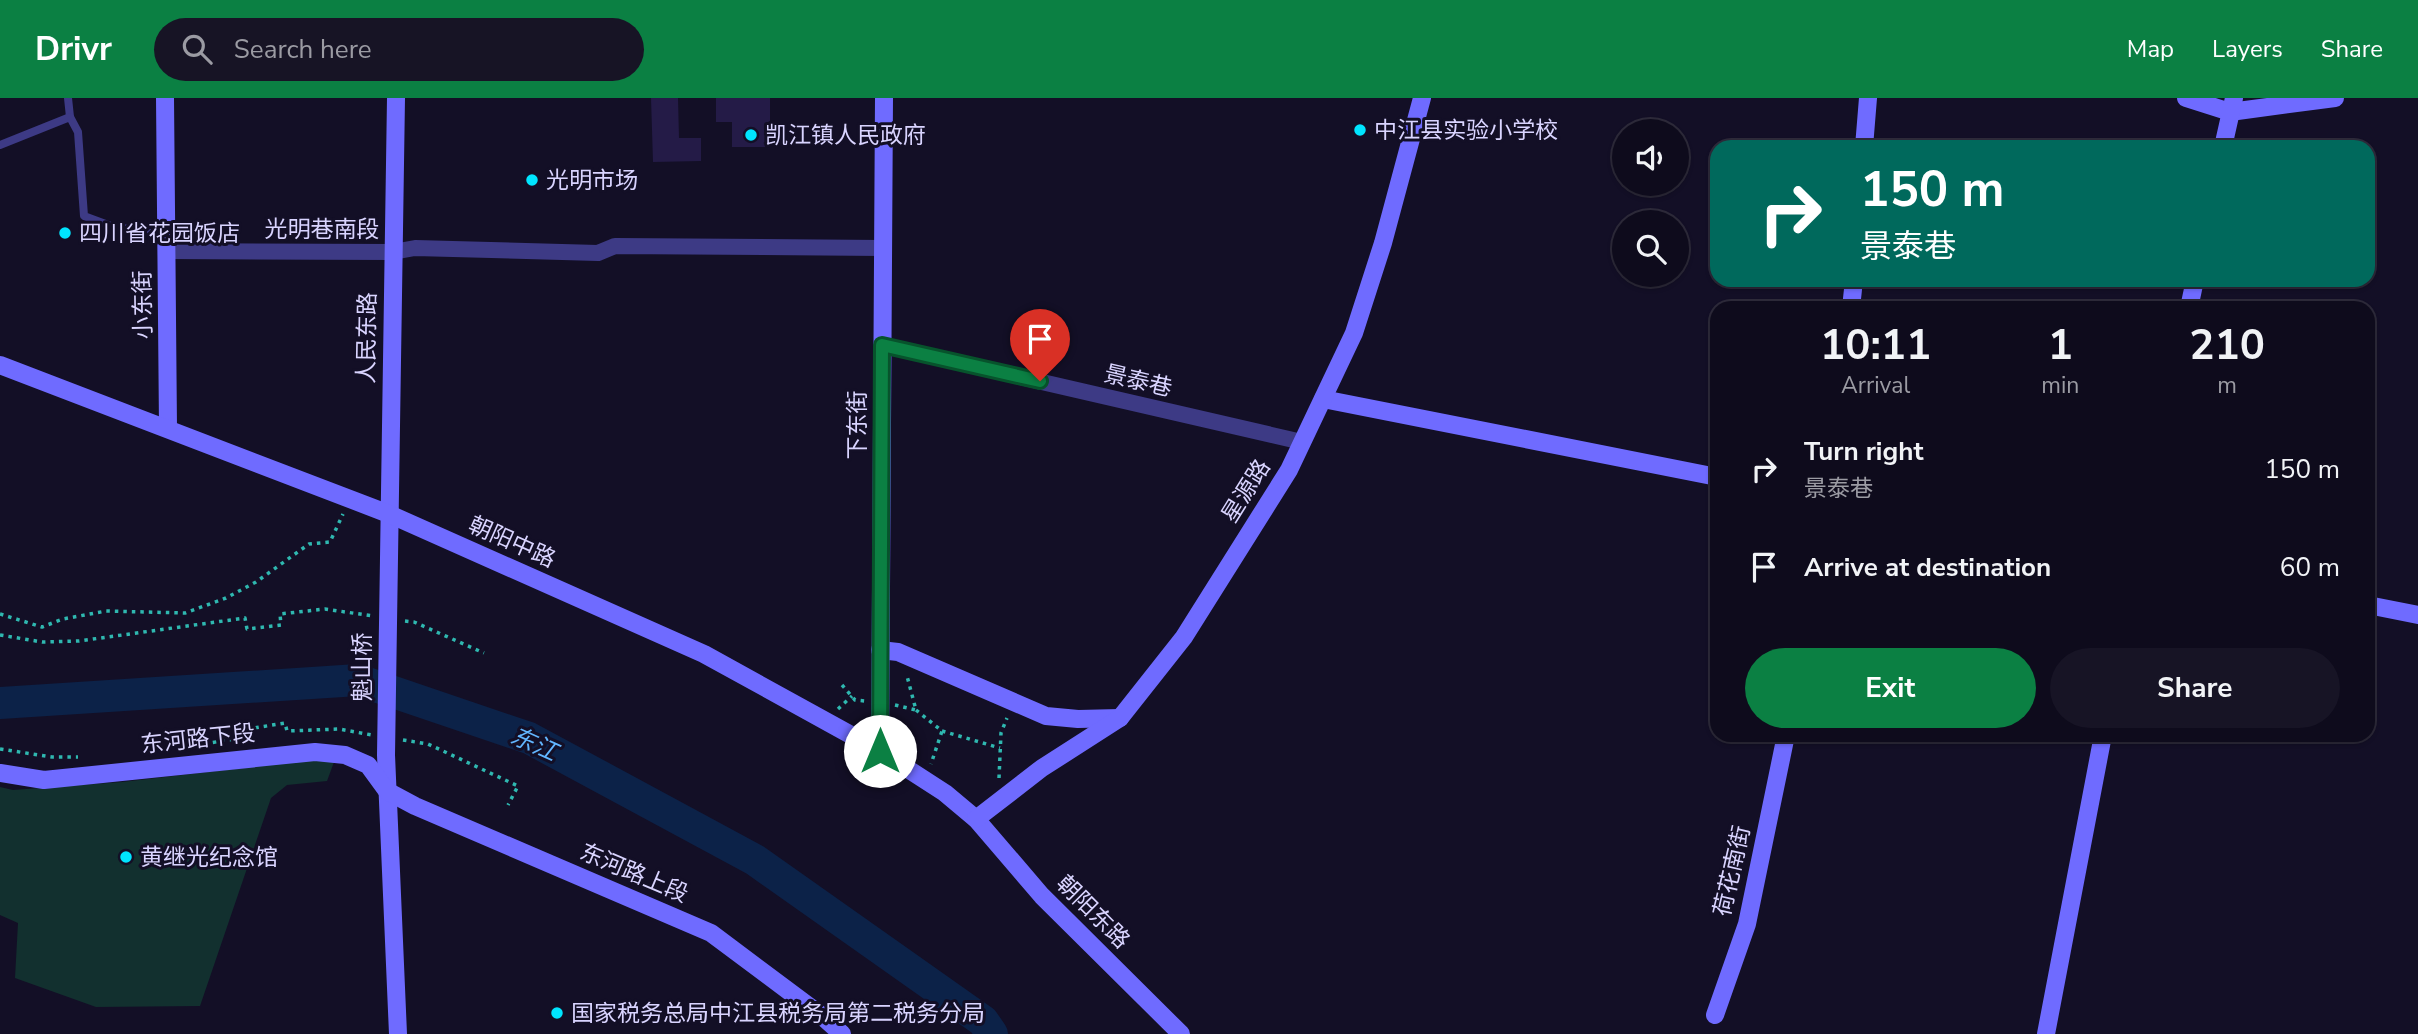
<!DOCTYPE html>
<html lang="en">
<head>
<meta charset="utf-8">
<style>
	:root { --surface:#0e0b1c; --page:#171425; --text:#f1f3f6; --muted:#9b9ba3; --line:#2e2b3b; --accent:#0b8043 }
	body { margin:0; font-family:"Nunito Sans","Noto Sans SC",sans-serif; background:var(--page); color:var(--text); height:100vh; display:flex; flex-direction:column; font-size:26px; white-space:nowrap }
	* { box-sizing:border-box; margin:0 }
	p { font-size:23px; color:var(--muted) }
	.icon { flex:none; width:38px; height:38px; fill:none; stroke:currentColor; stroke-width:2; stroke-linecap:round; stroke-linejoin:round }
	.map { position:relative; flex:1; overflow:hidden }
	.side { position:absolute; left:1710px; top:203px; width:665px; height:441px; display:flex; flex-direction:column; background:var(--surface); border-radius:21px; box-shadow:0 2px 5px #0004,0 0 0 2px var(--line) }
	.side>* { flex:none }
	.banner { position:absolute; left:1710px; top:42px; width:665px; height:147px; border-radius:21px; box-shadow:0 2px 5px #0004,0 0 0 2px var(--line); background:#00695c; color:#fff; overflow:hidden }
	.controls { position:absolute; left:1612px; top:21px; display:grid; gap:14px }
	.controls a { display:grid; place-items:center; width:77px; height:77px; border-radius:50%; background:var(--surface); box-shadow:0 2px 5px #0004,0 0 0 2px var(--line); font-size:35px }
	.pin { position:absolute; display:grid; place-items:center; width:60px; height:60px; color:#fff; margin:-72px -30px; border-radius:50% 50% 50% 0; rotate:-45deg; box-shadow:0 0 7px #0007 }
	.pin .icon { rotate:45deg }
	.me { position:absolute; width:77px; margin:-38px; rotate:0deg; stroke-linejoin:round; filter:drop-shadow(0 0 5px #0008) }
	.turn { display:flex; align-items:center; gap:24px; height:147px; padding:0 35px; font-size:32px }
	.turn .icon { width:91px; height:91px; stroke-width:2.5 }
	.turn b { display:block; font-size:49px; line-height:60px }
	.eta { display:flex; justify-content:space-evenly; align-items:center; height:119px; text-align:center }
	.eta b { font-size:42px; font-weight:700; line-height:49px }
	.button { display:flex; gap:14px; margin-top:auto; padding:14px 35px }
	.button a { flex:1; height:80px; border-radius:42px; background:var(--accent); color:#fff; font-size:28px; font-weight:700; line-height:80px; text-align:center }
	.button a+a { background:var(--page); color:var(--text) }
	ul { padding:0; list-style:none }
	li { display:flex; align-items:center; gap:21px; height:98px; padding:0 35px }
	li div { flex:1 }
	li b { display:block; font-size:26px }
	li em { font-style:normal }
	header { display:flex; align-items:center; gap:42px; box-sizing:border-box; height:98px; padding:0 35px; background:var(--accent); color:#fff }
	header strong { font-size:33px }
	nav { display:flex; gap:38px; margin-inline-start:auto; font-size:24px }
	.search { width:490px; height:63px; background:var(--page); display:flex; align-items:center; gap:18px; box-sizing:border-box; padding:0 24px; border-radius:38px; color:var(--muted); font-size:26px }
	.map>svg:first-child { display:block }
	.green { fill:#12302f }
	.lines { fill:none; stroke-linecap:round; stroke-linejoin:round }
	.river { stroke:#0c2248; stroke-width:32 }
	.building { fill:#241b47 }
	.path { stroke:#2fb8b0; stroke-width:3.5; stroke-dasharray:3.5 5; stroke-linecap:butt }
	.lane { stroke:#3d3a85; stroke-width:8 }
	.street { stroke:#3d3a85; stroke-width:16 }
	.secondary { stroke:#6f6bff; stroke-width:18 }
	.route-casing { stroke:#07532c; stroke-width:18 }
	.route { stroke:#0b8043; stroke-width:12 }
	.poi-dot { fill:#00e5ff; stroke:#130f26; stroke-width:2.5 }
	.labels { text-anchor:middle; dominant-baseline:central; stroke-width:6; stroke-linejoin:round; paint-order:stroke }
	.poi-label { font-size:23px; fill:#d9d4ff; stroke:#130f26; text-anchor:start }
	.street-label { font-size:23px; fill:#d9d4ff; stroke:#130f26 }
	.water-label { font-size:24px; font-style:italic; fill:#62b6ff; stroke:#130f26 }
</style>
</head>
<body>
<header>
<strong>Drivr</strong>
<div class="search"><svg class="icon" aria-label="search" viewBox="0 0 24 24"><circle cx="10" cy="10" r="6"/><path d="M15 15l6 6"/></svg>Search here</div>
<nav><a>Map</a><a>Layers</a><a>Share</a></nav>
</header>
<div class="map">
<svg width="2418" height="936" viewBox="0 0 2418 936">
	<rect width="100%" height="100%" fill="#130f26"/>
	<polygon class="green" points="311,662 334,664 327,683 287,687 271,700 200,908 96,909 15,880 18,825 0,817 0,689 13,692 122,684"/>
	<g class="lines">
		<polyline class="river" points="0,605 358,582 529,640 755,762 983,923 992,936"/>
	</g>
	<g class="building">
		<polygon points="651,0 678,0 679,40 701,40 701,63 653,64"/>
		<polygon points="716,0 770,0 770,49 732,49 732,24 716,24"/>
	</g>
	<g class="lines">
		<g class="path">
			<polyline points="0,516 42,529 63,521 106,513 185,515 226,500 256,484 309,446 330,444 343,416"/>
			<polyline points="405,523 414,524 484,555"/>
			<polyline points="0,537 42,544 79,543 245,520 247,531 281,527 280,516 325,511 373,518"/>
			<polyline points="842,587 855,602 865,603"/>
			<polyline points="895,607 916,612 907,578"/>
			<polyline points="838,611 852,598"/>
			<polyline points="916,612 942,633 931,666"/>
			<polyline points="942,633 1000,650"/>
			<polyline points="403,642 428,646 518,688 508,707"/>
			<polyline points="196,647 248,639 248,631 285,625 287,633 339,631 372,637"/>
			<polyline points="0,651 52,659 78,659"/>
			<polyline points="999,680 1001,635 1007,620"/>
		</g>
		<g class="lane">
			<polyline points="68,0 70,19"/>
			<polyline points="0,47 70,19 78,34 84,118 111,128 167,138"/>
		</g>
		<g class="street">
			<polyline points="167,153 393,154 415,150 598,155 615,148 883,150"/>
			<polyline points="882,247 1302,344"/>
		</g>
		<g class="secondary">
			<polyline points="165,0 168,330"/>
			<polyline points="396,0 386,657 398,936"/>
			<polyline points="2186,0 2230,14 2335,0"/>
			<polyline points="1864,49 1868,0"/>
			<polyline points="2223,49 2234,0"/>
			<polyline points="1851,210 1854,182"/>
			<polyline points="2189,210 2195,182"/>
			<polyline points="0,267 389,416 704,556 880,653 945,695 976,721 1042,798 1181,936"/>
			<polyline points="1323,301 1717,379"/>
			<polyline points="2368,507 2418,517"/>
			<polyline points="880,552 898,554 1046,618 1078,621 1120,620"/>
			<polyline points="880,653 884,0"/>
			<polyline points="0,675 44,682 315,654 345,657 368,667 387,693 415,708 711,835 822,918 842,936"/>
			<polyline points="976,721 1042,670 1120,620 1184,539 1289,372 1354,235 1383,145 1422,0"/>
			<polyline points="1715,917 1747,826 1786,637"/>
			<polyline points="2046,936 2103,637"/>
		</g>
	</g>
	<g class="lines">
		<defs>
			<polyline id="route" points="880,653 882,247 1040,283"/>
		</defs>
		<use href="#route" class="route-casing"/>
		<use href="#route" class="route"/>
	</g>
	<g class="poi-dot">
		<circle cx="1360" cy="32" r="7"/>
		<circle cx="751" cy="37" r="7"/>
		<circle cx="532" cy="82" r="7"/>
		<circle cx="65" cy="135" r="7"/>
		<circle cx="126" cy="759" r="7"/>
		<circle cx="557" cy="915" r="7"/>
	</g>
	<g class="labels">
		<g class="poi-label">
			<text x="1374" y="32">中江县实验小学校</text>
			<text x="765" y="37">凯江镇人民政府</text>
			<text x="546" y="82">光明市场</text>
			<text x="79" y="135">四川省花园饭店</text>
			<text x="140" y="759">黄继光纪念馆</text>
			<text x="571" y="915">国家税务总局中江县税务局第二税务分局</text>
		</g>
		<g class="street-label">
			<text x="322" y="131">光明巷南段</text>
			<text transform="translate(143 207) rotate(-91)">小东街</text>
			<text transform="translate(367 240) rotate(-89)">人民东路</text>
			<text transform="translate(1138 283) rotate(13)">景泰巷</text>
			<text transform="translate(857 327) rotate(-90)">下东街</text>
			<text transform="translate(1246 393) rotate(-58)">星源路</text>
			<text transform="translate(512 444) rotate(24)">朝阳中路</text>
			<text transform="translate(362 569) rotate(-90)">魁山桥</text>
			<text transform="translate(198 641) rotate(-6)">东河路下段</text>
			<text transform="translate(1732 773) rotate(-77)">荷花南街</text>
			<text transform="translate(634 775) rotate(23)">东河路上段</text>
			<text transform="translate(1093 814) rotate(45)">朝阳东路</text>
		</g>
		<g class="water-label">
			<text transform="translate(534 646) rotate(24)">东江</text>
		</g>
	</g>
</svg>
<div class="controls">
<a><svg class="icon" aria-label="sound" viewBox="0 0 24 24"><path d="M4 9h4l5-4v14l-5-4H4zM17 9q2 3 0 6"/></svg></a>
<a><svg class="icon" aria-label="search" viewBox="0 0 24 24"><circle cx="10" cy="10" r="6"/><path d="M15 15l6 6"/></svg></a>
</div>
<div class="pin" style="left:1040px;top:283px;background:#d93025"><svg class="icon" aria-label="arrive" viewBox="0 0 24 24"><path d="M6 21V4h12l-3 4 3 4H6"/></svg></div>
<svg class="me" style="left:880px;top:653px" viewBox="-20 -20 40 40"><circle r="19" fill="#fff"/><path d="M0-13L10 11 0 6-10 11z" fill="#0b8043"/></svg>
<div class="banner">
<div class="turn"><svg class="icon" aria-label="right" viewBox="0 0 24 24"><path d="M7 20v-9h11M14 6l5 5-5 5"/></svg><div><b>150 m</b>景泰巷</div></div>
</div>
<section class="side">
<div class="eta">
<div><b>10:11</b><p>Arrival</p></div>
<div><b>1</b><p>min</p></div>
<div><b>210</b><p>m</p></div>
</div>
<ul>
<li><svg class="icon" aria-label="right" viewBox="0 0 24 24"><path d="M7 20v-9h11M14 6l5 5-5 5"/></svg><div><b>Turn right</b><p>景泰巷</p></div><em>150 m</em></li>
<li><svg class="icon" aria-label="arrive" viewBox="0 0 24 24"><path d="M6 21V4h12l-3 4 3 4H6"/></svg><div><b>Arrive at destination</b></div><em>60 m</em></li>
</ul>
<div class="button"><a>Exit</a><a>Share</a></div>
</section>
</div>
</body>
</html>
